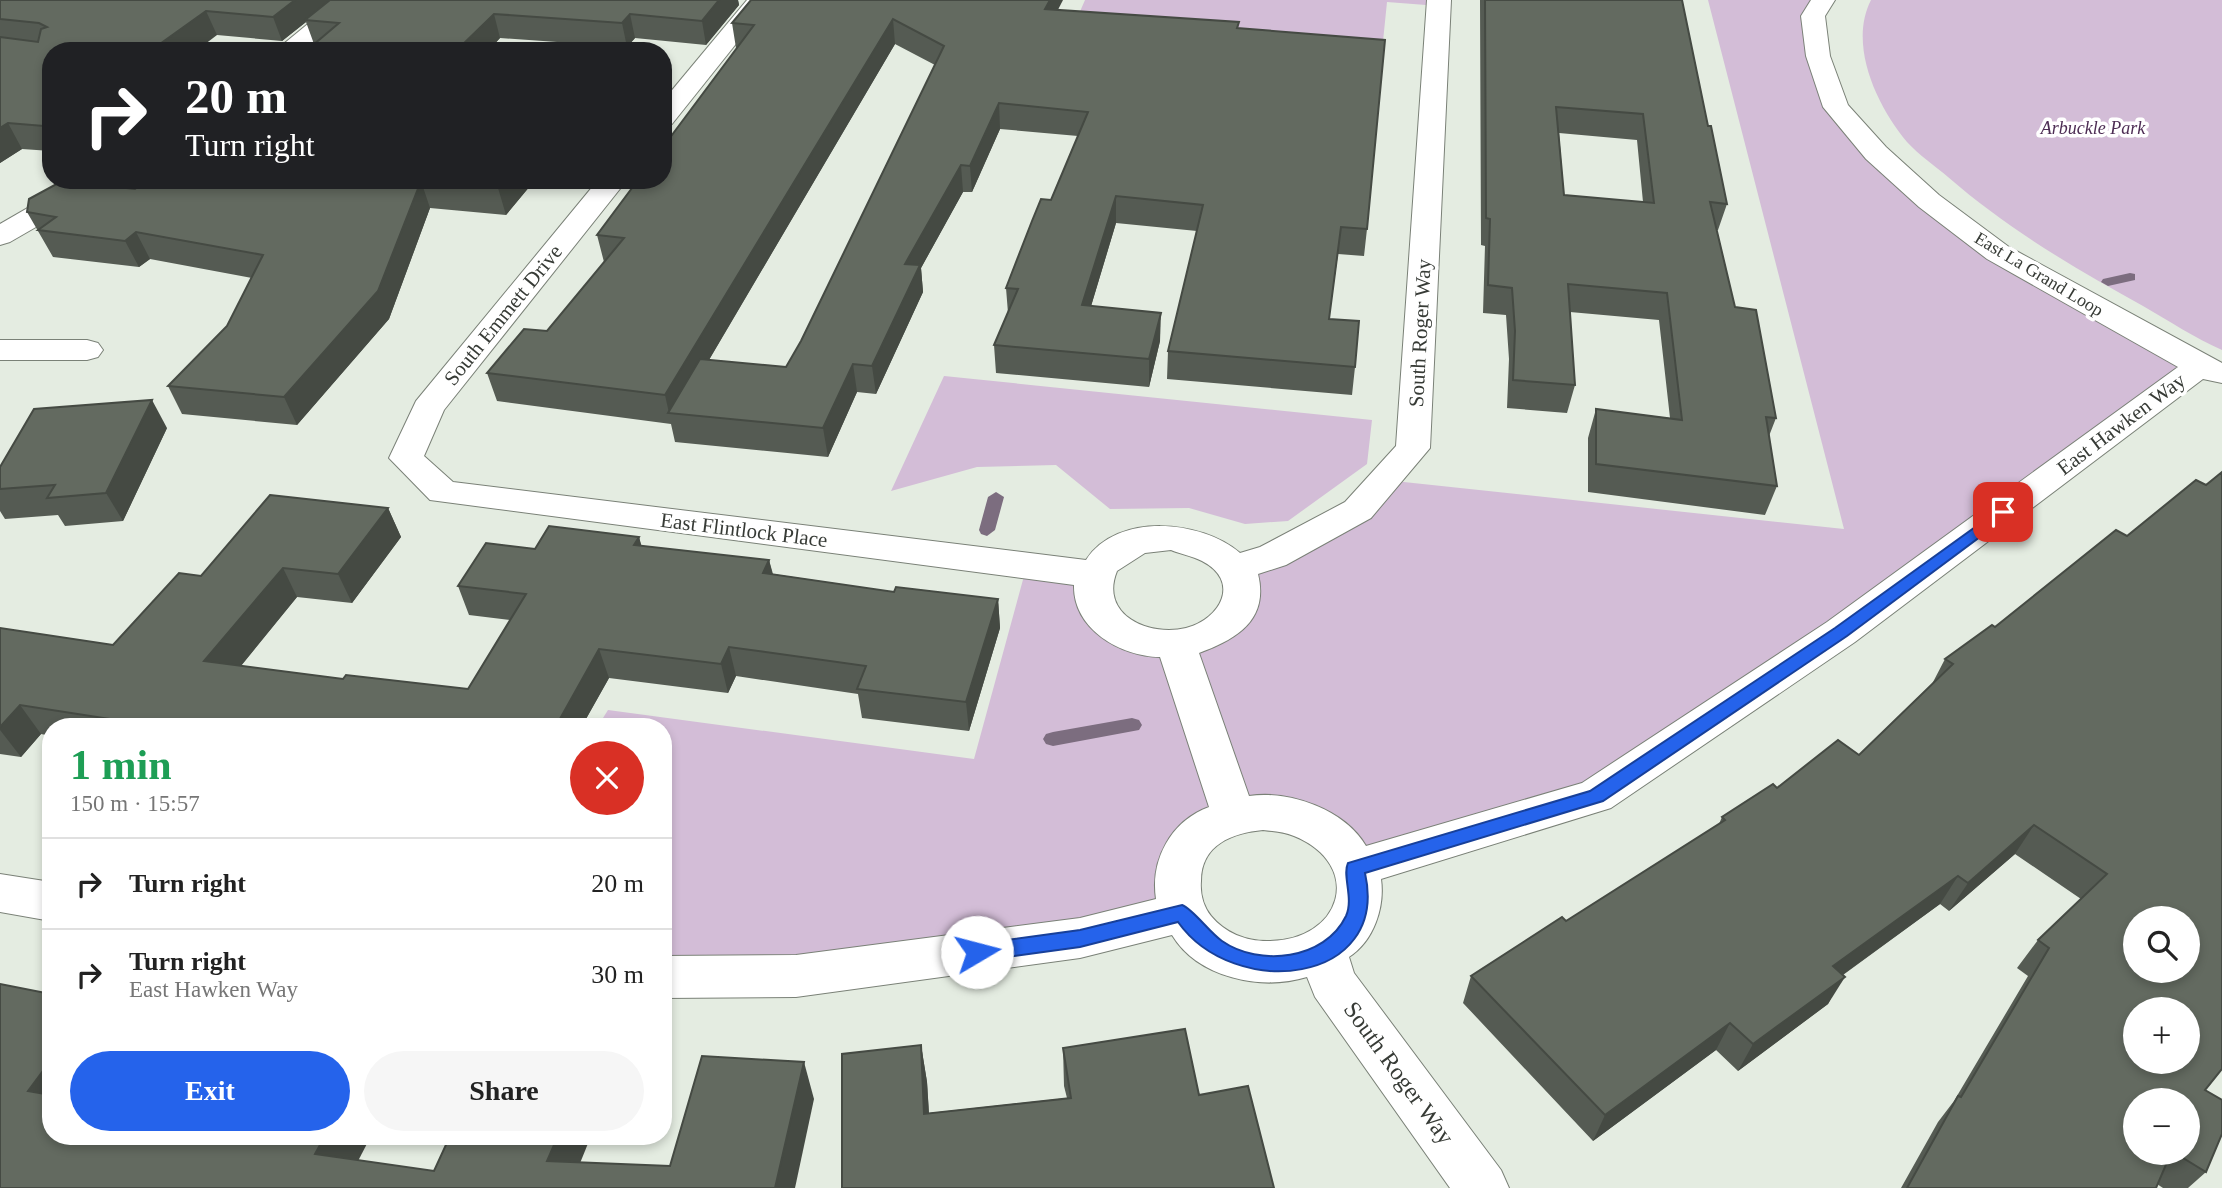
<!DOCTYPE html>
<html lang="en">
<head>
<meta charset="utf-8">
<style>
	:root { --surface:#fff; --page:#f6f6f6; --text:#222; --muted:#767676; --line:#e0e0e0; --accent:#2563eb }
	body { margin:0; font-family:Georgia,serif; background:var(--page); color:var(--text); height:100vh; display:flex; flex-direction:column; font-size:26px; white-space:nowrap }
	* { box-sizing:border-box; margin:0 }
	p { font-size:23px; color:var(--muted) }
	.icon { flex:none; width:38px; height:38px; fill:none; stroke:currentColor; stroke-width:2; stroke-linecap:round; stroke-linejoin:round }
	.map { position:relative; flex:1; overflow:hidden }
	.drawer { position:absolute; left:42px; top:718px; width:630px; height:427px; display:flex; flex-direction:column; background:var(--surface); border-radius:28px; box-shadow:0 4px 10px #0003 }
	.drawer>* { flex:none }
	.top-card { position:absolute; left:42px; top:42px; width:630px; height:147px; border-radius:28px; box-shadow:0 4px 10px #0003; background:#202124; color:#fff; overflow:hidden }
	.fabs { position:absolute; left:2123px; top:906px; display:grid; gap:14px }
	.fabs a { display:grid; place-items:center; width:77px; height:77px; border-radius:50%; background:var(--surface); box-shadow:0 4px 10px #0003; font-size:35px }
	.pin { position:absolute; display:grid; place-items:center; width:60px; height:60px; color:#fff; margin:-30px; border-radius:14px; box-shadow:0 4px 10px #0006 }
	.me { position:absolute; width:77px; margin:-38px; rotate:82deg; stroke-linejoin:round; filter:drop-shadow(0 0 5px #0008) }
	.turn { display:flex; align-items:center; gap:24px; height:147px; padding:0 28px; font-size:32px }
	.turn .icon { width:91px; height:91px; stroke-width:2.5 }
	.turn b { display:block; font-size:49px; line-height:60px }
	.round { display:grid; place-items:center; flex:none; width:74px; height:74px; border-radius:37px; background:var(--page) }
	.head { display:flex; align-items:center; justify-content:space-between; height:119px; padding:0 28px }
	h1 { font-size:42px; font-weight:700; line-height:52px; color:#1e9e55 }
	.action { display:flex; gap:14px; margin-top:auto; padding:14px 28px }
	.action a { flex:1; height:80px; border-radius:42px; background:var(--accent); color:#fff; font-size:28px; font-weight:700; line-height:80px; text-align:center }
	.action a+a { background:var(--page); color:var(--text) }
	ul { padding:0; list-style:none }
	li { display:flex; align-items:center; gap:21px; height:91px; padding:0 28px; border-top:2px solid var(--line) }
	li div { flex:1 }
	li b { display:block; font-size:26px }
	li em { font-style:normal }
	.map>svg:first-child { display:block }
	.green { fill:#d3bdd7 }
	.lines { fill:none; stroke-linecap:round; stroke-linejoin:round }
	.stream { fill:#7c6d7f; fill-rule:evenodd }
	.minor-casing { stroke:#7a8177; stroke-width:2 }
	.minor { fill:#fff; fill-rule:evenodd }
	.wall { fill:#555b53; fill-rule:evenodd }
	.shaded-wall { fill:#454a43 }
	.building { fill:#636a60; stroke:#454a43; stroke-width:2; fill-rule:evenodd }
	.route { fill:#2563eb; stroke:#184099; stroke-width:2 }
	.labels { text-anchor:middle; dominant-baseline:central; stroke-width:7; stroke-linejoin:round; paint-order:stroke }
	.far-park-label { font-size:18px; font-style:italic; fill:#4d2d54; stroke:#fff }
	.far-street-label { font-size:18px; fill:#373b36; stroke:#fff }
	.street-label { font-size:21px; fill:#373b36; stroke:#fff }
	.near-street-label { font-size:24px; fill:#373b36; stroke:#fff }
</style>
</head>
<body>
<div class="map">
<svg width="2222" height="1188" viewBox="0 0 2222 1188">
	<rect width="100%" height="100%" fill="#e4ece1"/>
	<g class="green">
		<polygon points="1085,0 1439,0 1439,6 1387,2 1381,61 1069,37"/>
		<polygon points="1708,0 1823,0 1813,17 1836,107 1929,201 2200,366 1596,796 1355,868 1319,828 1209,826 1182,913 663,977 663,726 598,726 608,710 974,759 1027,565 1094,574 1107,623 1201,640 1244,583 1385,480 1844,529"/>
		<path d="M1871 0H2222V350C2195 338 2169 321 2143 306 2074 268 2008 229 1948 177 1935 166 1919 155 1907 142 1877 106 1848 45 1871 0Z"/>
		<polygon points="944,376 1372,420 1367,464 1288,521 1245,524 1189,508 1110,509 1056,465 977,467 891,491"/>
	</g>
	<g class="lines">
		<g class="stream">
			<polygon points="2130,273 2135,274 2135,280 2108,286 2101,282 2103,279"/>
			<polygon points="996,492 1004,497 995,530 987,536 981,534 979,530 988,497"/>
			<polygon points="1132,718 1139,720 1142,725 1139,730 1053,746 1046,744 1043,739 1046,734 1053,732"/>
		</g>
		<defs>
			<g id="minor">
				<polygon points="337,0 363,0 302,51 275,51"/>
				<polygon points="747,0 771,0 672,124 663,126 663,101"/>
				<path d="M1427 0H1451L1430 448 1371 518 1286 565 1258 574C1269 619 1238 639 1199 653L1249 796C1290 790 1345 810 1366 846L1582 783 1827 622 2178 367 1987 259 1919 207 1866 159 1823 107 1806 56 1801 16 1811 0H1835L1825 16 1830 56 1848 105 1886 147 1939 195 2009 247 2222 363V383L2203 379 1855 642 1611 808 1381 879C1385 907 1374 941 1349 957L1354 973 1501 1170 1509 1188H1450L1315 997 1307 977C1261 991 1198 978 1172 935L1080 958 796 997 663 998V956L796 955 1080 918 1156 899C1150 860 1171 821 1209 807L1160 657C1120 656 1073 629 1074 585L430 500 389 458 416 401 598 180H627L444 410 424 456 453 482 1086 560C1117 512 1202 520 1240 553L1260 547 1345 502 1396 446ZM1171 550C1181 554 1192 556 1202 561 1241 581 1221 619 1186 628 1149 637 1099 615 1117 571L1145 553ZM1263 830C1273 831 1285 832 1294 836 1365 865 1342 942 1267 941 1246 941 1225 933 1211 916 1203 906 1200 893 1201 881 1201 845 1232 833 1263 830Z"/>
				<polygon points="76,180 111,180 107,186 10,242 0,245 0,224"/>
				<polygon points="0,340 87,340 98,343 103,350 98,357 87,360 0,360"/>
				<polygon points="0,874 51,882 51,921 0,912"/>
			</g>
		</defs>
		<use href="#minor" class="minor-casing"/>
		<use href="#minor" class="minor"/>
	</g>
	<g class="wall">
		<polygon points="0,0 738,0 739,5 706,45 635,38 627,47 500,38 488,51 306,51 314,44 306,22 282,41 217,35 51,51 51,151 22,149 0,163"/>
		<path d="M1480 0H1682L1708 126 1727 204 1718 230H1717L1735 307 1776 418 1769 436 1777 486 1765 515 1588 492V438L1596 409 1670 418 1659 320 1570 312 1575 385 1567 413 1507 408 1509 359 1506 315 1483 313 1485 246 1481 245ZM1559 133 1637 140 1643 202 1564 195Z"/>
		<path d="M1058 10 1239 22 1238 28 1367 229 1364 256 1338 254 1329 319 1355 367 1352 395 1167 379 1168 351 1197 231 1116 223 1091 306 1160 341 1149 387 996 373 994 345 1008 313 1006 288 1051 200 1078 136 1000 129 972 192H963L921 268 923 292 876 394 857 392 828 457 675 442 671 424 497 401 487 373 547 331 604 262 597 235 737 48H736L732 23ZM895 44 935 65 801 341 786 367 709 360Z"/>
		<polygon points="146,180 535,180 506,215 430,208 389,319 297,425 182,414 168,386 227,326 252,278 150,259 139,267 53,257 27,212 135,189"/>
		<polygon points="167,428 123,521 65,526 58,515 5,519 0,511 0,467"/>
		<polygon points="388,508 401,537 352,603 297,597 241,666 343,679 468,689 510,620 469,615 458,586 535,549 639,537 641,546 769,560 773,574 894,592 998,599 1000,628 969,731 862,718 858,694 736,676 728,693 609,678 582,726 51,726 51,736 41,734 21,757 0,754 0,628 113,645 201,576"/>
		<path d="M2127 536 2205 1090 2206 1172 2188 1188H2163L2157 1184 2156 1188H1901L1938 1122 1954 1101 2028 976 2017 968 2038 940 2081 899 2015 854 1949 911 1940 904 1843 975 1828 1004 1738 1071 1716 1050 1593 1141 1463 1003 1471 976 1566 921 1719 824 1722 817 1777 788 1859 755 1932 684 1945 659 1995 627ZM2188 1101V1153H2135Z"/>
		<polygon points="921,1045 927,1082 929,1113 1067,1098 1064,1086 1063,1048 1199,1095 842,1188"/>
	</g>
	<g class="shaded-wall">
		<polygon points="295,0 333,0 305,20 306,22 282,41 273,17"/>
		<polygon points="719,0 738,0 739,5 706,45 702,21"/>
		<polygon points="1050,0 1063,0 1046,33 1045,9"/>
		<polygon points="206,11 217,35 196,51 150,51"/>
		<polygon points="494,14 500,38 488,51 456,51"/>
		<polygon points="630,14 635,38 627,47 622,23"/>
		<polygon points="893,19 895,44 677,414 669,413 665,395"/>
		<polygon points="999,103 1000,129 972,192 970,166"/>
		<polygon points="51,121 51,139 44,126"/>
		<polygon points="8,123 22,149 0,163 0,128"/>
		<polygon points="961,165 963,192 921,268 923,292 876,394 872,366 905,264"/>
		<polygon points="505,180 535,180 506,215 498,188"/>
		<polygon points="421,181 430,208 389,319 297,425 284,397"/>
		<polygon points="1116,196 1116,223 1083,333 1082,305"/>
		<polygon points="136,232 150,259 139,267 125,241"/>
		<polygon points="1161,313 1160,341 1149,387 1149,359"/>
		<polygon points="853,364 857,392 828,457 823,428"/>
		<polygon points="152,400 167,428 123,521 106,493"/>
		<polygon points="388,508 401,537 352,603 338,574"/>
		<polygon points="639,537 647,565 634,545"/>
		<polygon points="769,560 776,589 763,573"/>
		<polygon points="283,568 297,597 221,690 204,661"/>
		<polygon points="998,599 1000,628 969,731 966,702"/>
		<polygon points="729,647 736,676 728,693 721,664"/>
		<polygon points="599,649 609,678 582,726 556,726"/>
		<polygon points="20,705 41,734 21,757 0,730 0,727"/>
		<polygon points="2034,825 2015,854 1949,911 1968,883"/>
		<polygon points="1958,876 1940,904 1816,994 1833,966"/>
		<polygon points="1845,977 1828,1004 1738,1071 1753,1044"/>
		<polygon points="1730,1023 1716,1050 1593,1141 1605,1115"/>
		<polygon points="921,1045 927,1082 931,1150 924,1114"/>
		<polygon points="51,1060 51,1114 28,1091"/>
		<polygon points="804,1062 814,1099 795,1188 775,1188"/>
		<polygon points="325,1136 371,1136 344,1188 315,1154"/>
		<polygon points="558,1136 591,1136 570,1188 547,1161"/>
	</g>
	<g class="building">
		<polygon points="0,0 295,0 273,17 206,11 150,51 51,51 51,121 44,126 8,123 0,128 0,37 38,42 41,29 47,27 39,23 0,19"/>
		<polygon points="330,0 719,0 702,21 630,14 622,23 494,14 456,51 306,51 339,23 305,20"/>
		<polygon points="751,0 1050,0 1045,9 1239,22 1237,28 1385,40 1367,229 1341,227 1329,319 1359,321 1355,367 1168,351 1203,205 1116,196 1082,305 1161,313 1149,359 994,345 1018,289 1006,288 1032,221 1041,199 1051,200 1088,112 999,103 970,166 961,165 905,264 920,265 872,366 853,364 823,428 668,413 700,359 786,367 801,341 944,46 893,19 665,395 487,373 524,329 547,331 624,238 597,235 638,180 663,180 663,147 754,25 732,23"/>
		<path d="M1485 0H1682L1708 126H1711L1727 204 1710 202 1735 307 1756 310 1776 418 1766 417 1777 486 1596 464V409L1682 420 1667 293 1568 284 1575 385 1513 380 1515 331 1512 288 1488 285 1490 219 1486 218ZM1556 107 1643 114 1654 203 1564 195Z"/>
		<polygon points="146,180 505,180 498,188 421,181 378,291 284,397 168,386 227,326 263,255 136,232 125,241 38,230 56,217 27,212 29,199 62,181 135,189"/>
		<polygon points="152,400 106,493 47,498 55,485 0,489 0,467 34,409"/>
		<path d="M2222 472V1069L2205 1090 2222 1100V1134L2206 1172 2175 1153H2188V1101H2135V1153H2171L2156 1188H1907L1958 1096 1961 1097 2049 948 2038 940 2107 874 2034 825 1968 883 1958 876 1833 966 1845 977 1753 1044 1730 1023 1605 1115 1471 976 1562 917 1566 921 1725 820 1722 817 1773 784 1777 788 1838 740 1859 755 1953 664 1945 659 1992 625 1995 627 2116 530 2127 536 2196 480 2206 485ZM2135 919H2188V971H2135ZM2135 1010H2188V1062H2135Z"/>
		<polygon points="270,495 388,508 338,574 283,568 204,661 343,679 346,675 468,689 526,594 458,586 486,543 535,549 549,526 639,537 634,545 769,560 763,573 894,592 896,587 998,599 966,702 857,689 866,666 729,647 721,664 599,649 556,726 155,726 20,705 0,727 0,628 113,645 179,573 201,576"/>
		<polygon points="0,984 51,994 51,1060 28,1091 51,1095 51,1136 325,1136 315,1154 434,1171 450,1136 558,1136 547,1161 670,1166 702,1056 804,1062 775,1188 0,1188"/>
		<polygon points="1185,1029 1199,1095 1248,1086 1274,1188 842,1188 842,1054 921,1045 924,1114 1071,1098 1063,1048"/>
	</g>
	<path class="route" d="M2003 507 2010 512 2008 516 1847 636 1603 801 1365 873C1390 985 1234 1001 1178 922L1080 947 977 961 970 958 967 952 970 946 977 944 1080 930 1182 905C1193 909 1209 932 1222 941 1259 967 1325 960 1346 916 1354 898 1342 876 1348 863L1590 791 1835 628Z"/>
	<g class="labels">
		<g class="far-park-label">
			<text x="2093" y="128">Arbuckle Park</text>
		</g>
		<g class="far-street-label">
			<text transform="translate(2039 274) rotate(31)">East La Grand Loop</text>
		</g>
		<g class="street-label">
			<text transform="translate(503 315) rotate(-51)">South Emmett Drive</text>
			<text transform="translate(1420 333) rotate(-87)">South Roger Way</text>
			<text transform="translate(2121 424) rotate(-37)">East Hawken Way</text>
			<text transform="translate(744 530) rotate(7)">East Flintlock Place</text>
		</g>
		<g class="near-street-label">
			<text transform="translate(1399 1073) rotate(54)">South Roger Way</text>
		</g>
	</g>
</svg>
<div class="fabs">
<a><svg class="icon" aria-label="search" viewBox="0 0 24 24"><circle cx="10" cy="10" r="6"/><path d="M15 15l6 6"/></svg></a>
<a>+</a>
<a>−</a>
</div>
<div class="pin" style="left:2003px;top:512px;background:#d93025"><svg class="icon" aria-label="arrive" viewBox="0 0 24 24"><path d="M6 21V4h12l-3 4 3 4H6"/></svg></div>
<svg class="me" style="left:977px;top:952px" viewBox="-20 -20 40 40"><circle r="19" fill="#fff"/><path d="M0-13L10 11 0 6-10 11z" fill="#2563eb"/></svg>
<div class="top-card">
<div class="turn"><svg class="icon" aria-label="right" viewBox="0 0 24 24"><path d="M7 20v-9h11M14 6l5 5-5 5"/></svg><div><b>20 m</b>Turn right</div></div>
</div>
<section class="drawer">
<div class="head"><div><h1>1 min</h1><p>150 m · 15:57</p></div><a class="round" style="background:#d93025;color:#fff"><svg class="icon" aria-label="close" viewBox="0 0 24 24"><path d="M6 6l12 12M18 6L6 18"/></svg></a></div>
<ul>
<li><svg class="icon" aria-label="right" viewBox="0 0 24 24"><path d="M7 20v-9h11M14 6l5 5-5 5"/></svg><div><b>Turn right</b></div><em>20 m</em></li>
<li><svg class="icon" aria-label="right" viewBox="0 0 24 24"><path d="M7 20v-9h11M14 6l5 5-5 5"/></svg><div><b>Turn right</b><p>East Hawken Way</p></div><em>30 m</em></li>
</ul>
<div class="action"><a>Exit</a><a>Share</a></div>
</section>
</div>
</body>
</html>
